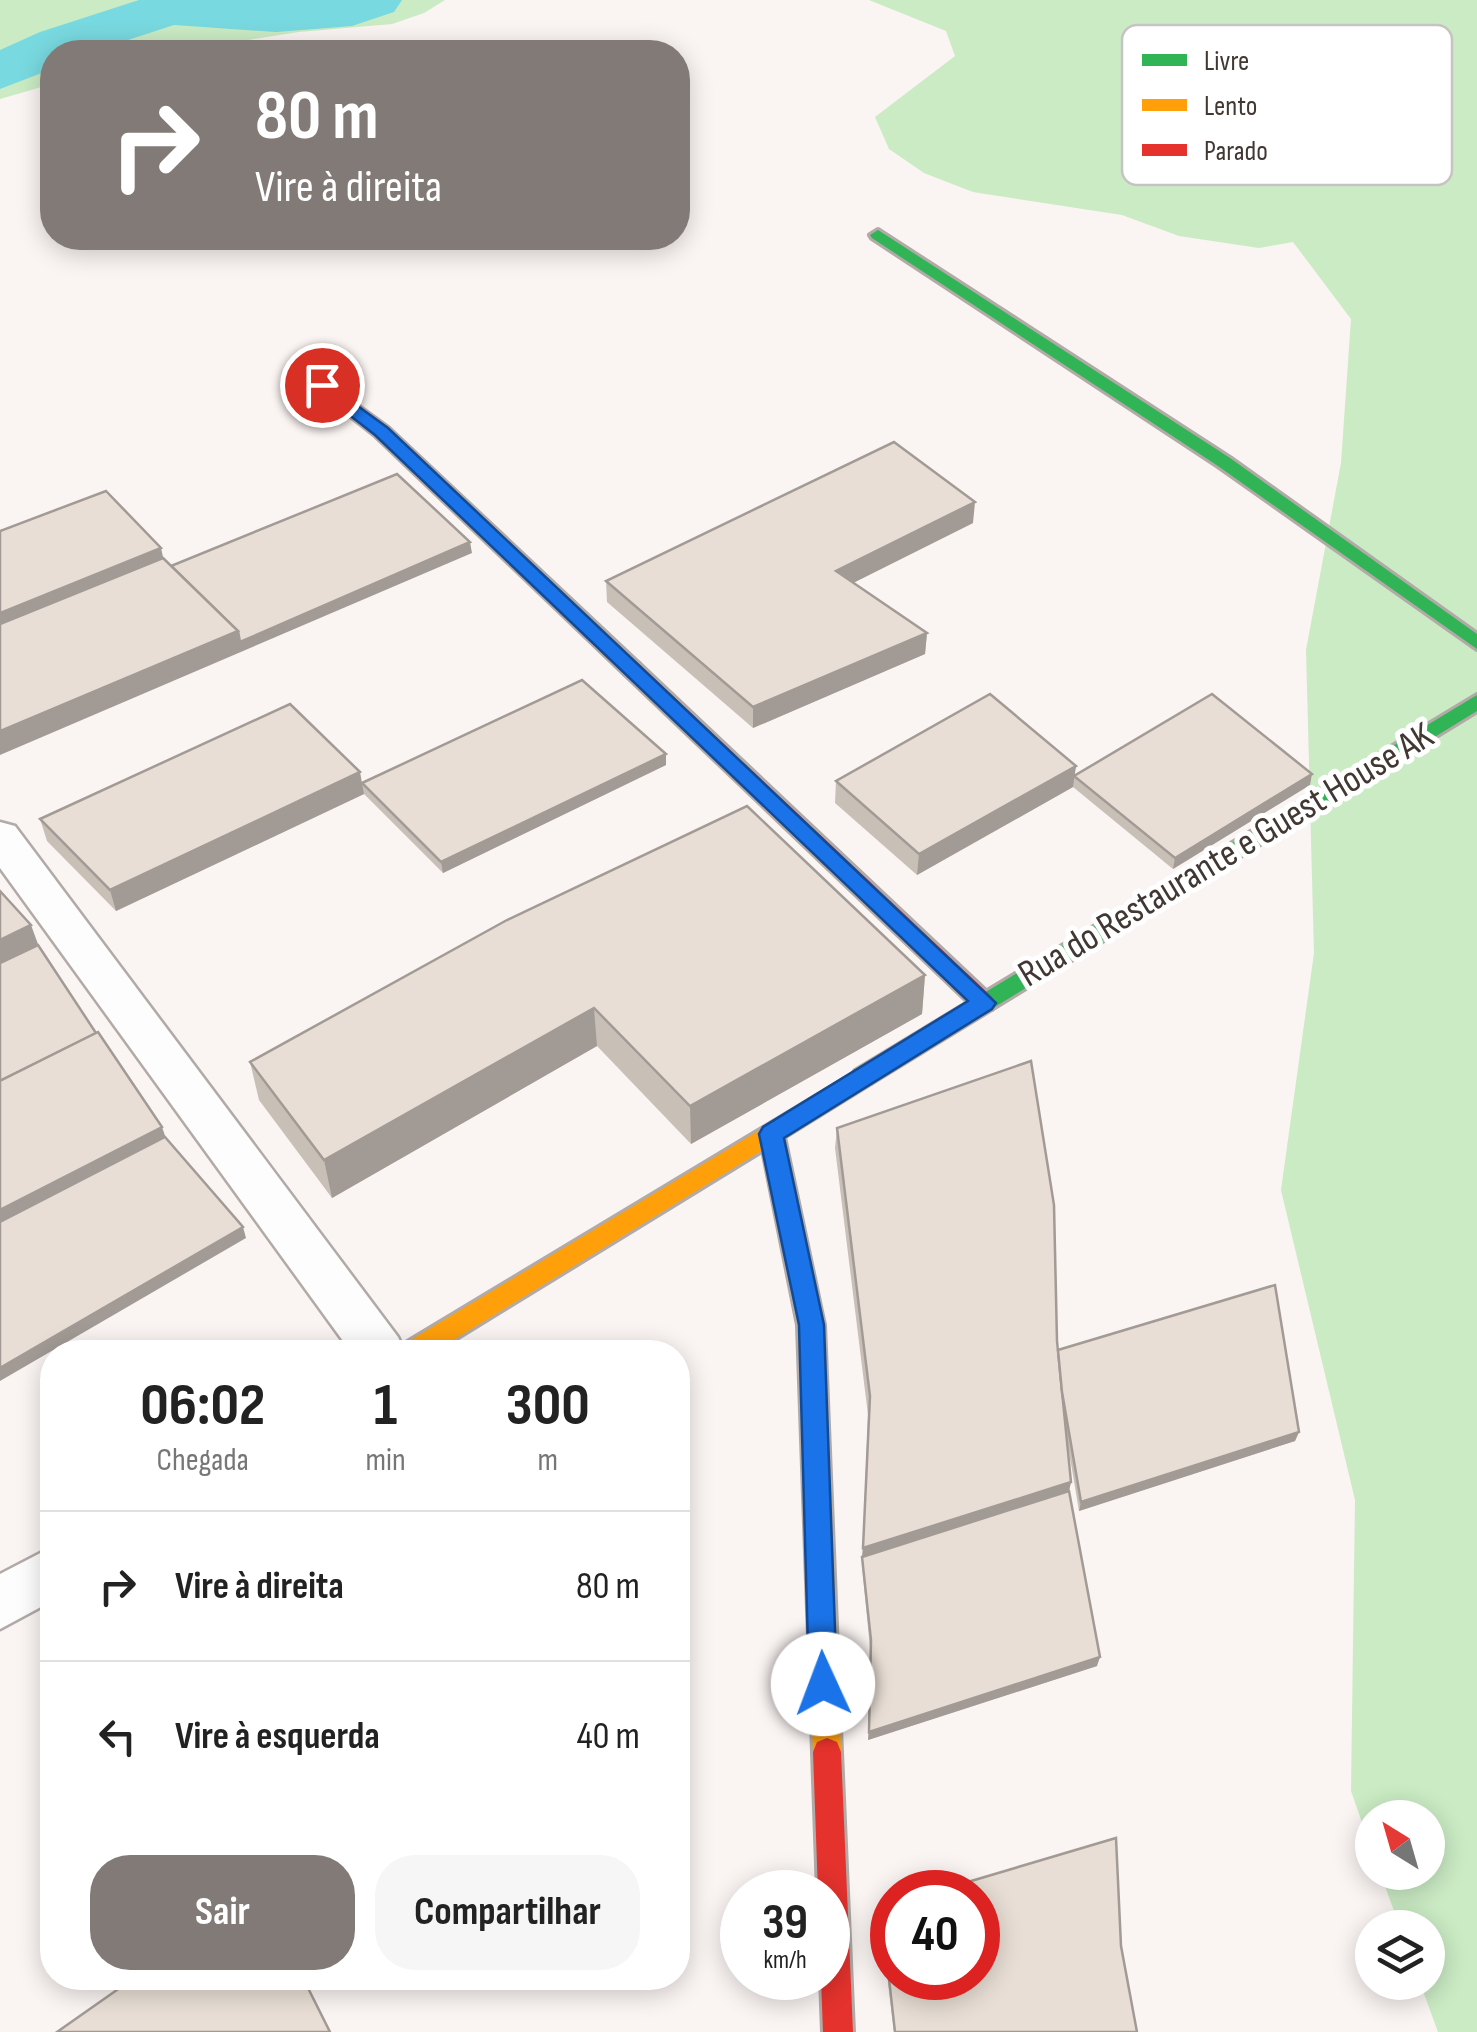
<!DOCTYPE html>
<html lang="pt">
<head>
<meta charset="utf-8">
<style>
	:root { --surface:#fff; --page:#f6f6f6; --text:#222; --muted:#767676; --line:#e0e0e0; --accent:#827a76 }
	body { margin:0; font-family:"Sofia Sans Condensed",sans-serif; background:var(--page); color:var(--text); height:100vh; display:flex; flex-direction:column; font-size:38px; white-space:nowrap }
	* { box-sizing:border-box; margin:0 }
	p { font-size:32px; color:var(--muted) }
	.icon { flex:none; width:55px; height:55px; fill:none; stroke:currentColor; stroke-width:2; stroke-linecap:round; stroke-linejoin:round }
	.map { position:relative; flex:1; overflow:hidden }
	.panel { position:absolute; left:40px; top:1340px; width:650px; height:650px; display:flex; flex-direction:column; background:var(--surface); border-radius:40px; box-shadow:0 5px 25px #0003 }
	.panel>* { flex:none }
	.top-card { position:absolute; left:40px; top:40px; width:650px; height:210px; border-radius:40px; box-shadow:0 5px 25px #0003; background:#827a76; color:#fff; overflow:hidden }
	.needle { width:65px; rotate:323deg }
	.buttons { position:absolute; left:1355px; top:1800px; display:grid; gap:20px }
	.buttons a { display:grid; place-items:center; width:90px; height:90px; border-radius:50%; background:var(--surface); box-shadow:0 5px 25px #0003; font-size:50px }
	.speed { position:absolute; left:720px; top:1870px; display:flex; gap:20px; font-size:50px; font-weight:700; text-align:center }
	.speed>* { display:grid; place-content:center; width:130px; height:130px; border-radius:50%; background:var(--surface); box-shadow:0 5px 25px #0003; line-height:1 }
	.speed small { font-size:25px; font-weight:400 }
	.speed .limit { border:15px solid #d22; background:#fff; color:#111 }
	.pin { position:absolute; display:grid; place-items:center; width:85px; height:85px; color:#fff; margin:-42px; border:5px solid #fff; border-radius:50%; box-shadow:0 2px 10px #0007 }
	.me { position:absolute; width:110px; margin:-55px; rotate:358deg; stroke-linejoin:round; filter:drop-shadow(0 0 8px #0008) }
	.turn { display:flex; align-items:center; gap:35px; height:210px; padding:0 50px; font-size:45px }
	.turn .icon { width:130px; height:130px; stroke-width:2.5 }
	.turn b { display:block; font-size:70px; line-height:85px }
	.eta { display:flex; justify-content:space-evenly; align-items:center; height:170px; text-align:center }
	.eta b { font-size:60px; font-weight:700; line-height:70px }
	.action { display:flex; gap:20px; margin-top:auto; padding:20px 50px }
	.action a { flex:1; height:115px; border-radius:40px; background:var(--accent); color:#fff; font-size:40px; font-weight:700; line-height:115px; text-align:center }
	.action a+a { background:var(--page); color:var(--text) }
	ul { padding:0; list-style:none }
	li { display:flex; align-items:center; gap:30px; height:150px; padding:0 50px; border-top:2px solid var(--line) }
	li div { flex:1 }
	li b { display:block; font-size:38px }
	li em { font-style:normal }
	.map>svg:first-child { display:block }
	.green { fill:#caebc4 }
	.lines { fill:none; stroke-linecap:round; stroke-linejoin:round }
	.river { fill:#79d9e0; fill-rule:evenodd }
	.street-casing { stroke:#b1aaa7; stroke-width:5 }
	.fast-casing { stroke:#b1aaa7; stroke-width:6 }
	.slow-casing { stroke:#b1aaa7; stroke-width:6 }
	.jam-casing { stroke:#b1aaa7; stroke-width:6 }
	.street { fill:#fefdfd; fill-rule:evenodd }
	.fast { fill:#30b455; fill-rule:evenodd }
	.slow { fill:#ff9f0a; fill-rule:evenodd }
	.jam { fill:#e5322d; fill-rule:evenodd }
	.wall { fill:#c8bfb7 }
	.shaded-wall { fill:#a29b95 }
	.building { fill:#e8ded5; stroke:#a29b95; stroke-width:2.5 }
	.route { fill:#1a73e8; stroke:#114b97; stroke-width:2.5 }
	.labels { text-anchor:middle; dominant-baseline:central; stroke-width:10; stroke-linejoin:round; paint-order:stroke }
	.street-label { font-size:38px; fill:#413833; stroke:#fff }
	.key { fill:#fff; stroke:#c6c3c2; stroke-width:2.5 }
	.key-label { font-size:28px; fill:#413833 }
</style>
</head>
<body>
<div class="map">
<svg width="1477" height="2032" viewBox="0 0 1477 2032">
	<rect width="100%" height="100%" fill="#faf4f2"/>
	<g class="green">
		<polygon points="0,0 445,0 424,13 392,24 299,32 170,52 52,52 52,84 0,99"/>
		<polygon points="869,0 1477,0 1477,2032 1438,2032 1420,1983 1428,1982 1428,1928 1400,1927 1380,1873 1428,1872 1428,1818 1372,1818 1372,1851 1351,1791 1355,1500 1281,1190 1314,953 1306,650 1341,463 1351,319 1293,242 1259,248 1179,236 1122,215 973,192 924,173 889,149 875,117 955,56 946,31"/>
	</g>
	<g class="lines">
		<polygon class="river" points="139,0 402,0 394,12 352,26 276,32 174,25 91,52 52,52 52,69 0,89 0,50 40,32"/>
		<defs>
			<g id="street">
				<polygon points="0,822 15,826 398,1337 405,1352 351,1352 0,868"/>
				<polygon points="52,1547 52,1601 0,1629 0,1574"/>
			</g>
			<g id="fast">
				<polygon points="878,230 1230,458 1477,634 1477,649 1218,466 872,238 870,235"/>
				<polygon points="1477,695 1477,711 871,1083 855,1083 852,1077 855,1071"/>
			</g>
			<g id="slow">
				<polygon points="322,380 388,428 639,664 642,669 639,674 625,674 376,436 316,389 313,385"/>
				<polygon points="863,1068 871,1071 874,1077 871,1083 784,1137 824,1325 841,1752 837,1762 827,1766 817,1762 813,1752 798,1325 763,1150 434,1352 400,1352 404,1344"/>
			</g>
			<g id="jam">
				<polygon points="632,662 639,664 992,997 995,1003 992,1009 976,1009 625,674 622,669 625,664"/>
				<polygon points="827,1738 837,1742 841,1752 853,2032 823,2032 821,1978 828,1978 828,1892 818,1892 813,1752 817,1742"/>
			</g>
		</defs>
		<use href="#street" class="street-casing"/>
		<use href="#fast" class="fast-casing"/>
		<use href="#slow" class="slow-casing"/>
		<use href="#jam" class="jam-casing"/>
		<use href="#street" class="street"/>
		<use href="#fast" class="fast"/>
		<use href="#slow" class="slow"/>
		<use href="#jam" class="jam"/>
	</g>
	<g class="wall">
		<polygon points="973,523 853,583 927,633 925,654 753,728 607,602 606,581"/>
		<polygon points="666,754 666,765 443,873 364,794 116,911 47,841 40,819 362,783"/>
		<polygon points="1076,766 1074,776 1310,785 1173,869 1073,787 917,875 835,803 836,781"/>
		<polygon points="507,920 925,975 922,1014 691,1144 597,1046 332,1198 259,1100 250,1062"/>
		<polygon points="837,1128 1058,1350 1299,1432 1295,1441 1079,1511 1068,1446 1071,1482 1069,1491 1097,1666 868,1740 870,1648 862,1566 868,1415 835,1148"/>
		<polygon points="881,1908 1121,1946 1137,2032 894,2032 880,1916"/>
	</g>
	<g class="shaded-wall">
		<polygon points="975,502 973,523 835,592 836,571"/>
		<polygon points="470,542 472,553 0,755 0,731 238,631"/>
		<polygon points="161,548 168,580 0,649 0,613"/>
		<polygon points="927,633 925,654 753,728 753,707"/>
		<polygon points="666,754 666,765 443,873 441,862"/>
		<polygon points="1076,766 1073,787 917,875 919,854"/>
		<polygon points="360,772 364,794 116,911 110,890"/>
		<polygon points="1312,774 1310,785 1173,869 1175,858"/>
		<polygon points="31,925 42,955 0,976 0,940"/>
		<polygon points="925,975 922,1014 691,1144 690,1106"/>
		<polygon points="594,1008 597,1046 332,1198 324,1160"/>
		<polygon points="162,1127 169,1147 0,1234 0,1210"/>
		<polygon points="243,1227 246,1238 0,1381 0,1368"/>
		<polygon points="1299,1432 1295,1441 1079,1511 1081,1502"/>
		<polygon points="1071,1482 1067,1500 862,1557 863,1548"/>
		<polygon points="1100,1657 1097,1666 868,1740 869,1732"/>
	</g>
	<g class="building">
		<polygon points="894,442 975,502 836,571 927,633 753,707 606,581"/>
		<polygon points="397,474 470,542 240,642 238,631 171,566"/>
		<polygon points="106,491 161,548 0,613 0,531"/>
		<polygon points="163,558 238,631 0,731 0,624"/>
		<polygon points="582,680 666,754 441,862 362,783"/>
		<polygon points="990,694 1076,766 919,854 836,781"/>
		<polygon points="1212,694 1312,774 1175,858 1074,776"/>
		<polygon points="290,704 360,772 110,890 40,819"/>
		<polygon points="747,806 925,975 690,1106 594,1008 324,1160 250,1062 507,920"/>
		<polygon points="0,891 31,925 0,940"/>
		<polygon points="38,945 96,1033 0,1081 0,963"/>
		<polygon points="98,1032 162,1127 0,1210 0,1081"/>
		<polygon points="1031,1061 1054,1205 1057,1341 1071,1482 863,1548 870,1396 837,1128"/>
		<polygon points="165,1137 243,1227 0,1368 0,1222"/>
		<polygon points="1275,1285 1299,1432 1081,1502 1062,1392 1058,1350"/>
		<polygon points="1069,1491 1100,1657 869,1732 871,1640 862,1557"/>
		<polygon points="1116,1838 1121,1946 1137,2032 895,2032 881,1908 892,1905 892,1978 978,1978 978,1892 934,1892"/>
		<polygon points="134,1978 303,1978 330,2032 57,2032"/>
	</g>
	<polygon class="route" points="322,380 388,428 996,1003 992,1009 784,1138 824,1325 837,1684 833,1694 823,1697 813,1694 809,1684 799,1325 759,1134 763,1127 968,1001 375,435 316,389 316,382"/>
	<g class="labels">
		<g class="street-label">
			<text transform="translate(1226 855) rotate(-31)">Rua do Restaurante e Guest House AK</text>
		</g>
	</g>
	<rect x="1122" y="25" width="330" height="160" rx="15" class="key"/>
	<rect x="1142" y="54" width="45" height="12" fill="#30b455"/>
	<rect x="1142" y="99" width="45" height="12" fill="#ff9f0a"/>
	<rect x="1142" y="144" width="45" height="12" fill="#e5322d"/>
	<g class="key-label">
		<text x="1204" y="70">Livre</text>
		<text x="1204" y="115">Lento</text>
		<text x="1204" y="160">Parado</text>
	</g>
</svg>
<div class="buttons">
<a><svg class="needle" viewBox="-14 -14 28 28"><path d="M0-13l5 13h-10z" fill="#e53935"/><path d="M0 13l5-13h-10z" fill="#767676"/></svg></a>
<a><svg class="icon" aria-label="layers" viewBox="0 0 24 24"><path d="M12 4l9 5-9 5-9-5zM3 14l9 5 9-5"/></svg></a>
</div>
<div class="speed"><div>39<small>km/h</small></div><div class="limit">40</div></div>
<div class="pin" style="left:322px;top:385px;background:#d93025"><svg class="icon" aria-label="arrive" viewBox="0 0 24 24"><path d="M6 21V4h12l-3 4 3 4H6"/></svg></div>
<svg class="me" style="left:823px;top:1684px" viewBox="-20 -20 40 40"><circle r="19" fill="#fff"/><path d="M0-13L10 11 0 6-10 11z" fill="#1a73e8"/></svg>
<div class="top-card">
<div class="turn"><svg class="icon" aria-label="right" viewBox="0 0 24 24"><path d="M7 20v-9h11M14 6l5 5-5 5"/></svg><div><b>80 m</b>Vire à direita</div></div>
</div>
<section class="panel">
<div class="eta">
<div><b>06:02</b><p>Chegada</p></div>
<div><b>1</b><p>min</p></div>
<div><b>300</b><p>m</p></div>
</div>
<ul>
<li><svg class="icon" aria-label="right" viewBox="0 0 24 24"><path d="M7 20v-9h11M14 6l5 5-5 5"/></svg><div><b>Vire à direita</b></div><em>80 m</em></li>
<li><svg class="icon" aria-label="left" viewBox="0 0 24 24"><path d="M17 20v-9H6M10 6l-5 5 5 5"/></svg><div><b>Vire à esquerda</b></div><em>40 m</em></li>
</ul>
<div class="action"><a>Sair</a><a>Compartilhar</a></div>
</section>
</div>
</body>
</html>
